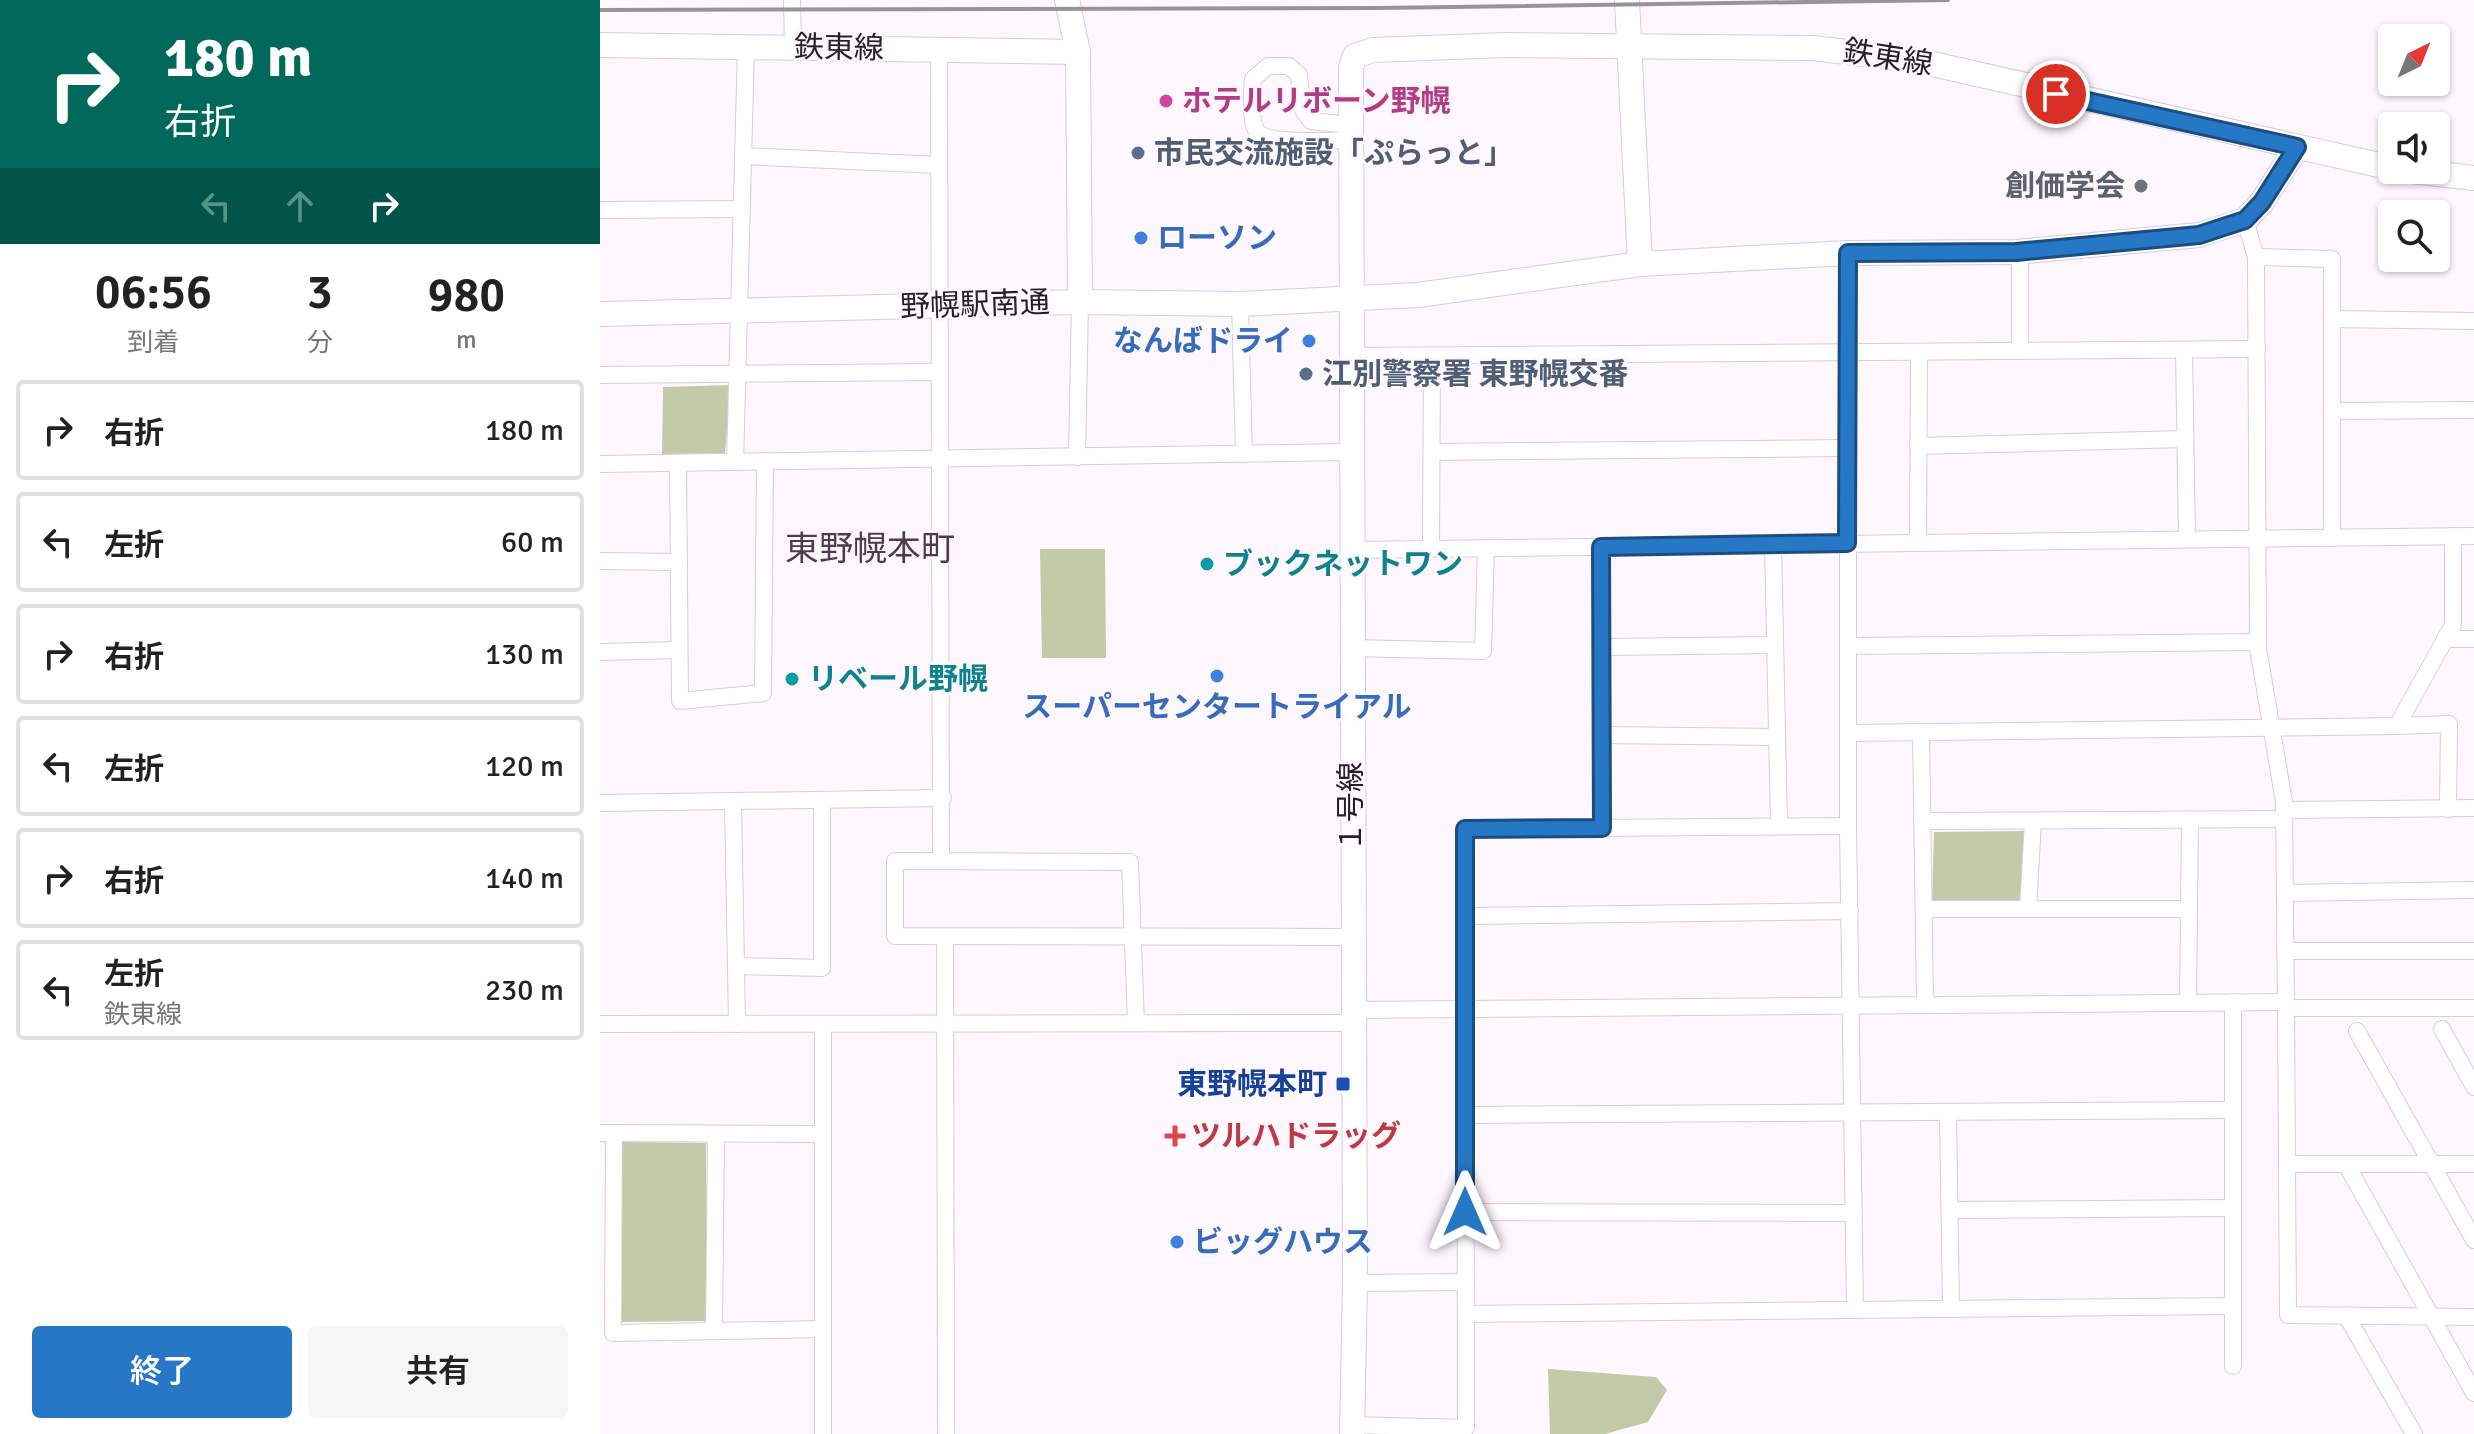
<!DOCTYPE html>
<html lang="ja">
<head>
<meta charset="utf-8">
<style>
	:root { --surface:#fff; --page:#f6f6f6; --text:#222; --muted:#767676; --line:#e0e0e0; --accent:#2678c7 }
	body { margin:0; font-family:Signika,"Noto Sans JP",sans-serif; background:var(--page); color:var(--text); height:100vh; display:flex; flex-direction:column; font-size:30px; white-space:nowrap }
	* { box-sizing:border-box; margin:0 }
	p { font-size:26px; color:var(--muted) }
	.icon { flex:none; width:44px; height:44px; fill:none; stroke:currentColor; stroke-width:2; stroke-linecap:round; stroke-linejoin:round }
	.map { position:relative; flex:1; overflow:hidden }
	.drawer { display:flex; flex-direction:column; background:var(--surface); width:600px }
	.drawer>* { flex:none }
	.hud { background:#00695c; color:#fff; overflow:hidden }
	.needle { width:52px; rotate:43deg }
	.tools { position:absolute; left:1778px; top:24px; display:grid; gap:16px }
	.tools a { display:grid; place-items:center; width:72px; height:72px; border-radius:8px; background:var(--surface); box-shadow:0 2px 6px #0004; font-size:40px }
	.pin { position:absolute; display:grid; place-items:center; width:68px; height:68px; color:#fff; margin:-34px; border:4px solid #fff; border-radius:50%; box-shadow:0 2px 8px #0007 }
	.me { position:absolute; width:88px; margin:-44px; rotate:0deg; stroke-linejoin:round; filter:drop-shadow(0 0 6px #0008) }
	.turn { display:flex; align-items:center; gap:28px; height:168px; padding:0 32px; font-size:36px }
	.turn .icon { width:104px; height:104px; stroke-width:2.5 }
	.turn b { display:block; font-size:56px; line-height:68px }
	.lanes { display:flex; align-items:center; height:76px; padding:0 32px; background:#0003; justify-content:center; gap:40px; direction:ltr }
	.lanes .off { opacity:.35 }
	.eta { display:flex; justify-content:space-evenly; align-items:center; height:136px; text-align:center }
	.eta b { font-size:48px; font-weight:600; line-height:56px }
	.cta { display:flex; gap:16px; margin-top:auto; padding:16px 32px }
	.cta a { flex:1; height:92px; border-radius:8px; background:var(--accent); color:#fff; font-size:32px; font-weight:600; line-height:92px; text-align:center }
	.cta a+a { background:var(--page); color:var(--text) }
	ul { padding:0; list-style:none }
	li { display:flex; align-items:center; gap:24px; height:100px; margin:0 16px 12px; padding:0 16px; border:4px solid var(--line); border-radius:8px }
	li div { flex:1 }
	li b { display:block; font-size:30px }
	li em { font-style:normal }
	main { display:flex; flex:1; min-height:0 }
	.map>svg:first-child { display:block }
	.green { fill:#c3caa7 }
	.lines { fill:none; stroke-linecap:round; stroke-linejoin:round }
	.street-casing { stroke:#ddc9db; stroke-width:18 }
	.secondary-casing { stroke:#ddc9db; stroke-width:26 }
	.street { stroke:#fff; stroke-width:16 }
	.secondary { stroke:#fff; stroke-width:24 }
	.rail { stroke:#999298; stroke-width:4 }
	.route-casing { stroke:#194e81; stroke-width:20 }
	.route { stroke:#2678c7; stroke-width:14 }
	.hotel-dot { fill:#d1479c; stroke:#fff7fe; stroke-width:3 }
	.service-dot { fill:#5c6f8a; stroke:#fff7fe; stroke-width:3 }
	.worship-dot { fill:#6b7280; stroke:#fff7fe; stroke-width:3 }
	.shop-dot { fill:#3f7fe0; stroke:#fff7fe; stroke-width:3 }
	.culture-dot { fill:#0f9aa8; stroke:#fff7fe; stroke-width:3 }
	.transit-dot { fill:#1a4fb4; stroke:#fff7fe; stroke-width:3 }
	.health-dot { fill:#e0444e; stroke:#fff7fe; stroke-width:3 }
	.labels { text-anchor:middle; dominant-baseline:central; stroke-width:6; stroke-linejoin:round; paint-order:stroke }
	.street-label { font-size:30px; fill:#261f25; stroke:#fff7fe }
	.hotel-label { font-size:30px; font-weight:bold; fill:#b23c85; stroke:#fff7fe; text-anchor:start }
	.service-label { font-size:30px; font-weight:bold; fill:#4e5e75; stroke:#fff7fe; text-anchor:start }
	.worship-label { font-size:30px; font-weight:bold; fill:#5b616d; stroke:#fff7fe; text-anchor:end }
	.shop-label { font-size:30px; font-weight:bold; fill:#366cbe; stroke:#fff7fe; text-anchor:start }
	.culture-label { font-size:30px; font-weight:bold; fill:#0d838f; stroke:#fff7fe; text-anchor:start }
	.transit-label { font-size:30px; font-weight:bold; fill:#164399; stroke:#fff7fe; text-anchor:end }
	.health-label { font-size:30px; font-weight:bold; fill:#be3a42; stroke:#fff7fe; text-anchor:start }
	.quarter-label { font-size:34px; fill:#4d3c4b; stroke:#fff7fe }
</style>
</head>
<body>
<main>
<section class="drawer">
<div class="hud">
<div class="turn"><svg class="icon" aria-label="right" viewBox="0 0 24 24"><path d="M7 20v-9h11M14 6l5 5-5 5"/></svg><div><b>180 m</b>右折</div></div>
<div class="lanes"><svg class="icon off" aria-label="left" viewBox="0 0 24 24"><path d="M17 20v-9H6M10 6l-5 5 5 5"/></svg><svg class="icon off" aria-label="ahead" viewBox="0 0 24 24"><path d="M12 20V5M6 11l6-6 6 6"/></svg><svg class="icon" aria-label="right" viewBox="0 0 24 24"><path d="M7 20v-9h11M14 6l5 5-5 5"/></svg></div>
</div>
<div class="eta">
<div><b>06:56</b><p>到着</p></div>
<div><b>3</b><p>分</p></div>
<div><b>980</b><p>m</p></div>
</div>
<ul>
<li><svg class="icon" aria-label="right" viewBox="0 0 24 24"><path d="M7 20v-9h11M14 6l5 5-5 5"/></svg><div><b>右折</b></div><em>180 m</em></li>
<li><svg class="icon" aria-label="left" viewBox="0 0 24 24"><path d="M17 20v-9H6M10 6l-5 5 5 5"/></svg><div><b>左折</b></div><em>60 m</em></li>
<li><svg class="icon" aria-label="right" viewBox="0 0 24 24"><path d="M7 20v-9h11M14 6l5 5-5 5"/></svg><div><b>右折</b></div><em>130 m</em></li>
<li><svg class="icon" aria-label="left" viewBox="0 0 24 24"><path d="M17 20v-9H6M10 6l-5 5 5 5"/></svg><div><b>左折</b></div><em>120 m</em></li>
<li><svg class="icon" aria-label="right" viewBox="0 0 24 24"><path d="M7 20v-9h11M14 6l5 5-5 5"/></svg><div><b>右折</b></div><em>140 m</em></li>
<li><svg class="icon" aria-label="left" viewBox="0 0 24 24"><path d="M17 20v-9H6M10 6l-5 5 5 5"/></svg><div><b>左折</b><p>鉄東線</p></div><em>230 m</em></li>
</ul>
<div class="cta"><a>終了</a><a>共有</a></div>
</section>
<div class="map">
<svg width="1874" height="1434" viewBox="0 0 1874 1434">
	<rect width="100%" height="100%" fill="#fff7fe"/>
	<g class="green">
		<polygon points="131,385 125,453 62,454 63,387"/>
		<polygon points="440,549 505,549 506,658 442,658"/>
		<polygon points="1424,831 1423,904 1332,901 1334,832"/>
		<polygon points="20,1142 106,1143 107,1321 20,1322"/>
		<polygon points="948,1369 1056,1377 1067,1390 1048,1422 1005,1434 950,1434"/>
	</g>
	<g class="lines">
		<defs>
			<g id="street">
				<polyline points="192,0 193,47"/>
				<polyline points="339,50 341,860"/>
				<path d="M750 140C731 140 666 146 656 130 650 119 652 91 653 79L668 66H689L699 75 703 110 711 121 750 125"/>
				<polyline points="143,156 339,165"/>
				<polyline points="0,210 142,209"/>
				<polyline points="1645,220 1656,257 1658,648 1684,802 1686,1008 1874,1008"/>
				<polyline points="1248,253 1248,826 1255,1310"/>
				<polyline points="1656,257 1732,259 1732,538"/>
				<polyline points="640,304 644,454"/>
				<polyline points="1732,319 1874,321"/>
				<polyline points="1584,350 1587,539"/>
				<polyline points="1420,351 1420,252"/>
				<polyline points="750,356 1657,349"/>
				<polyline points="0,375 340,372"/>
				<polyline points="1732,411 1874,410"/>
				<polyline points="1318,446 1584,439"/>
				<polyline points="832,452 1247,448"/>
				<polyline points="477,457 480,302"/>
				<polyline points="135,462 146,47"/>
				<polyline points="78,463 80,701 163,693 165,461"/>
				<polyline points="0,464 750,452"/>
				<polyline points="1318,542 1319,352"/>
				<polyline points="1173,544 1179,826"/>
				<polyline points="1001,547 1002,828"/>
				<polyline points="831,549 832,355"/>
				<polyline points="751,550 1874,536"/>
				<polyline points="0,561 79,562"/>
				<polyline points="1845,639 1874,639"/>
				<polyline points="1248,646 1658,642"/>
				<polyline points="1002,647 1175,645"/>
				<polyline points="751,648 883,651 886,549"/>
				<polyline points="0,652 79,650"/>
				<polyline points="1797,726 1849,724 1848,809"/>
				<polyline points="1321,732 1325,1005"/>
				<polyline points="1248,733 1797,726 1853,625 1853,536"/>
				<polyline points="1002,735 1177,737"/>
				<polyline points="133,801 137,1024"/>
				<polyline points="0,803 343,798"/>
				<polyline points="1684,810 1874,808"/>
				<polyline points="1322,821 1684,819"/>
				<polyline points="1685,893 1874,890"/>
				<polyline points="1324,909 1587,909"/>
				<polyline points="1428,909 1433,821"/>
				<polyline points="865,916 1250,911"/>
				<polyline points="345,937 346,1434"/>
				<polyline points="1685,951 1874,951"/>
				<polyline points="136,966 222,968 222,800"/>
				<polyline points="1588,1003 1590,819"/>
				<polyline points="1686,1008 1688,1315 1874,1317"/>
				<polyline points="751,1010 1685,1002"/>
				<polyline points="536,1023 530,862 295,861 295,936 751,937"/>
				<polyline points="0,1024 752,1023"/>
				<polyline points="1842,1029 1874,1087"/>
				<polyline points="1757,1031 1874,1240"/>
				<polyline points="1348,1112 1351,1309"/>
				<polyline points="865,1115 1633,1110"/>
				<polyline points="0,1133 223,1134"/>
				<polyline points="14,1133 13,1333 223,1329"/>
				<polyline points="1688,1164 1874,1164"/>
				<polyline points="1746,1164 1874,1393"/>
				<polyline points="1350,1210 1633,1208"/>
				<polyline points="865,1212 1254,1213"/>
				<polyline points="755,1283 866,1282"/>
				<polyline points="866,1314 1633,1306"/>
				<polyline points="1746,1315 1814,1434"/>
				<polyline points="114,1331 116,1134"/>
				<polyline points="1633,1366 1633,1002"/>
				<polyline points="752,1425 866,1428 865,829 1248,826"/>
				<polyline points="223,1434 223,1024"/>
			</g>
			<g id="secondary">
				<polyline points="467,0 478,52 480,302"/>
				<polyline points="1027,0 1040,264"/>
				<polyline points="0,45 478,52"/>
				<polyline points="1803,170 1874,178"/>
				<polyline points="0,314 480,302 640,304 818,295 1040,264 1248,253 1416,252 1599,235 1645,220 1662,202 1697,147"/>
				<polyline points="752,1434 755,1283 751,67 755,56 773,50 906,45 1212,48 1315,60 1792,168"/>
			</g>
		</defs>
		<use href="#street" class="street-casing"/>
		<use href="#secondary" class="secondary-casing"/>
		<use href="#street" class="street"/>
		<use href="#secondary" class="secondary"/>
		<polyline class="rail" points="0,10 777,8 1348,0"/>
	</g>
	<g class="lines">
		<defs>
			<polyline id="route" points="865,1212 865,829 1002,828 1001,547 1247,543 1248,253 1416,252 1599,235 1645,220 1662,202 1697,147 1456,94"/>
		</defs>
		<use href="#route" class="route-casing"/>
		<use href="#route" class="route"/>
	</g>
	<circle class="hotel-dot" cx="566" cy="101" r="8"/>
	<g class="service-dot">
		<circle cx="538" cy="153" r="8"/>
		<circle cx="706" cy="374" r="8"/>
	</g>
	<circle class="worship-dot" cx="1541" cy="186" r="8"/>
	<g class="shop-dot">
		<circle cx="541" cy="238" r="8"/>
		<circle cx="709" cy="341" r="8"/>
		<circle cx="617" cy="676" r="8"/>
		<circle cx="577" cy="1242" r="8"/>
	</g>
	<g class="culture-dot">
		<circle cx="607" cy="564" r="8"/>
		<circle cx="192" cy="679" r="8"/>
	</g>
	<rect class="transit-dot" x="735" y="1076" width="16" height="16" rx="4"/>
	<path class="health-dot" d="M571 1124h8v8h8v8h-8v8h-8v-8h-8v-8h8z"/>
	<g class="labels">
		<g class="street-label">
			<text transform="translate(239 48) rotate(1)">鉄東線</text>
			<text transform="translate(1288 58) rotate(9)">鉄東線</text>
			<text transform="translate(375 305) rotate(-2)">野幌駅南通</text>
			<text transform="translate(751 807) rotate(-90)">１号線</text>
		</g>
		<g class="hotel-label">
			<text x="582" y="101">ホテルリボーン野幌</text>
		</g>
		<g class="service-label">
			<text x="554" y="153">市民交流施設「ぷらっと」</text>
			<text x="722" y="374">江別警察署 東野幌交番</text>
		</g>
		<g class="worship-label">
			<text x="1525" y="186">創価学会</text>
		</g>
		<g class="shop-label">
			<text x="557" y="238">ローソン</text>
			<text x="693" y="341" text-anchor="end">なんばドライ</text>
			<text x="617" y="707" text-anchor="middle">スーパーセンタートライアル</text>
			<text x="593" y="1242">ビッグハウス</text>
		</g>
		<g class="culture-label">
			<text x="623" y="564">ブックネットワン</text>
			<text x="208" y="679">リベール野幌</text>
		</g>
		<g class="transit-label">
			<text x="727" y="1084">東野幌本町</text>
		</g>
		<g class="health-label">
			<text x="591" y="1136">ツルハドラッグ</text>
		</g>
		<g class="quarter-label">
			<text x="270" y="549">東野幌本町</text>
		</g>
	</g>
</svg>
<div class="tools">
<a><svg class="needle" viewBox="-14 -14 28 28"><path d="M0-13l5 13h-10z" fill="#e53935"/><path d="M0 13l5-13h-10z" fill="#767676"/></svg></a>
<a><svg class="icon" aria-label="sound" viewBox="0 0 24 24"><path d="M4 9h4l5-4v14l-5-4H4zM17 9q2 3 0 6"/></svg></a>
<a><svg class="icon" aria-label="search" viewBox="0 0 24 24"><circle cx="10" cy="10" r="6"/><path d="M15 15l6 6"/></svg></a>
</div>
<div class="pin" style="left:1456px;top:94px;background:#d93025"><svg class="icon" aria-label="arrive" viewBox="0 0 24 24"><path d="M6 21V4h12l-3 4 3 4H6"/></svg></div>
<svg class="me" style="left:865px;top:1212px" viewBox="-20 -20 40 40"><path d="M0-17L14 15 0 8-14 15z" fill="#2678c7" stroke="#fff" stroke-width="4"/></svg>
</div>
</main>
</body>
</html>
